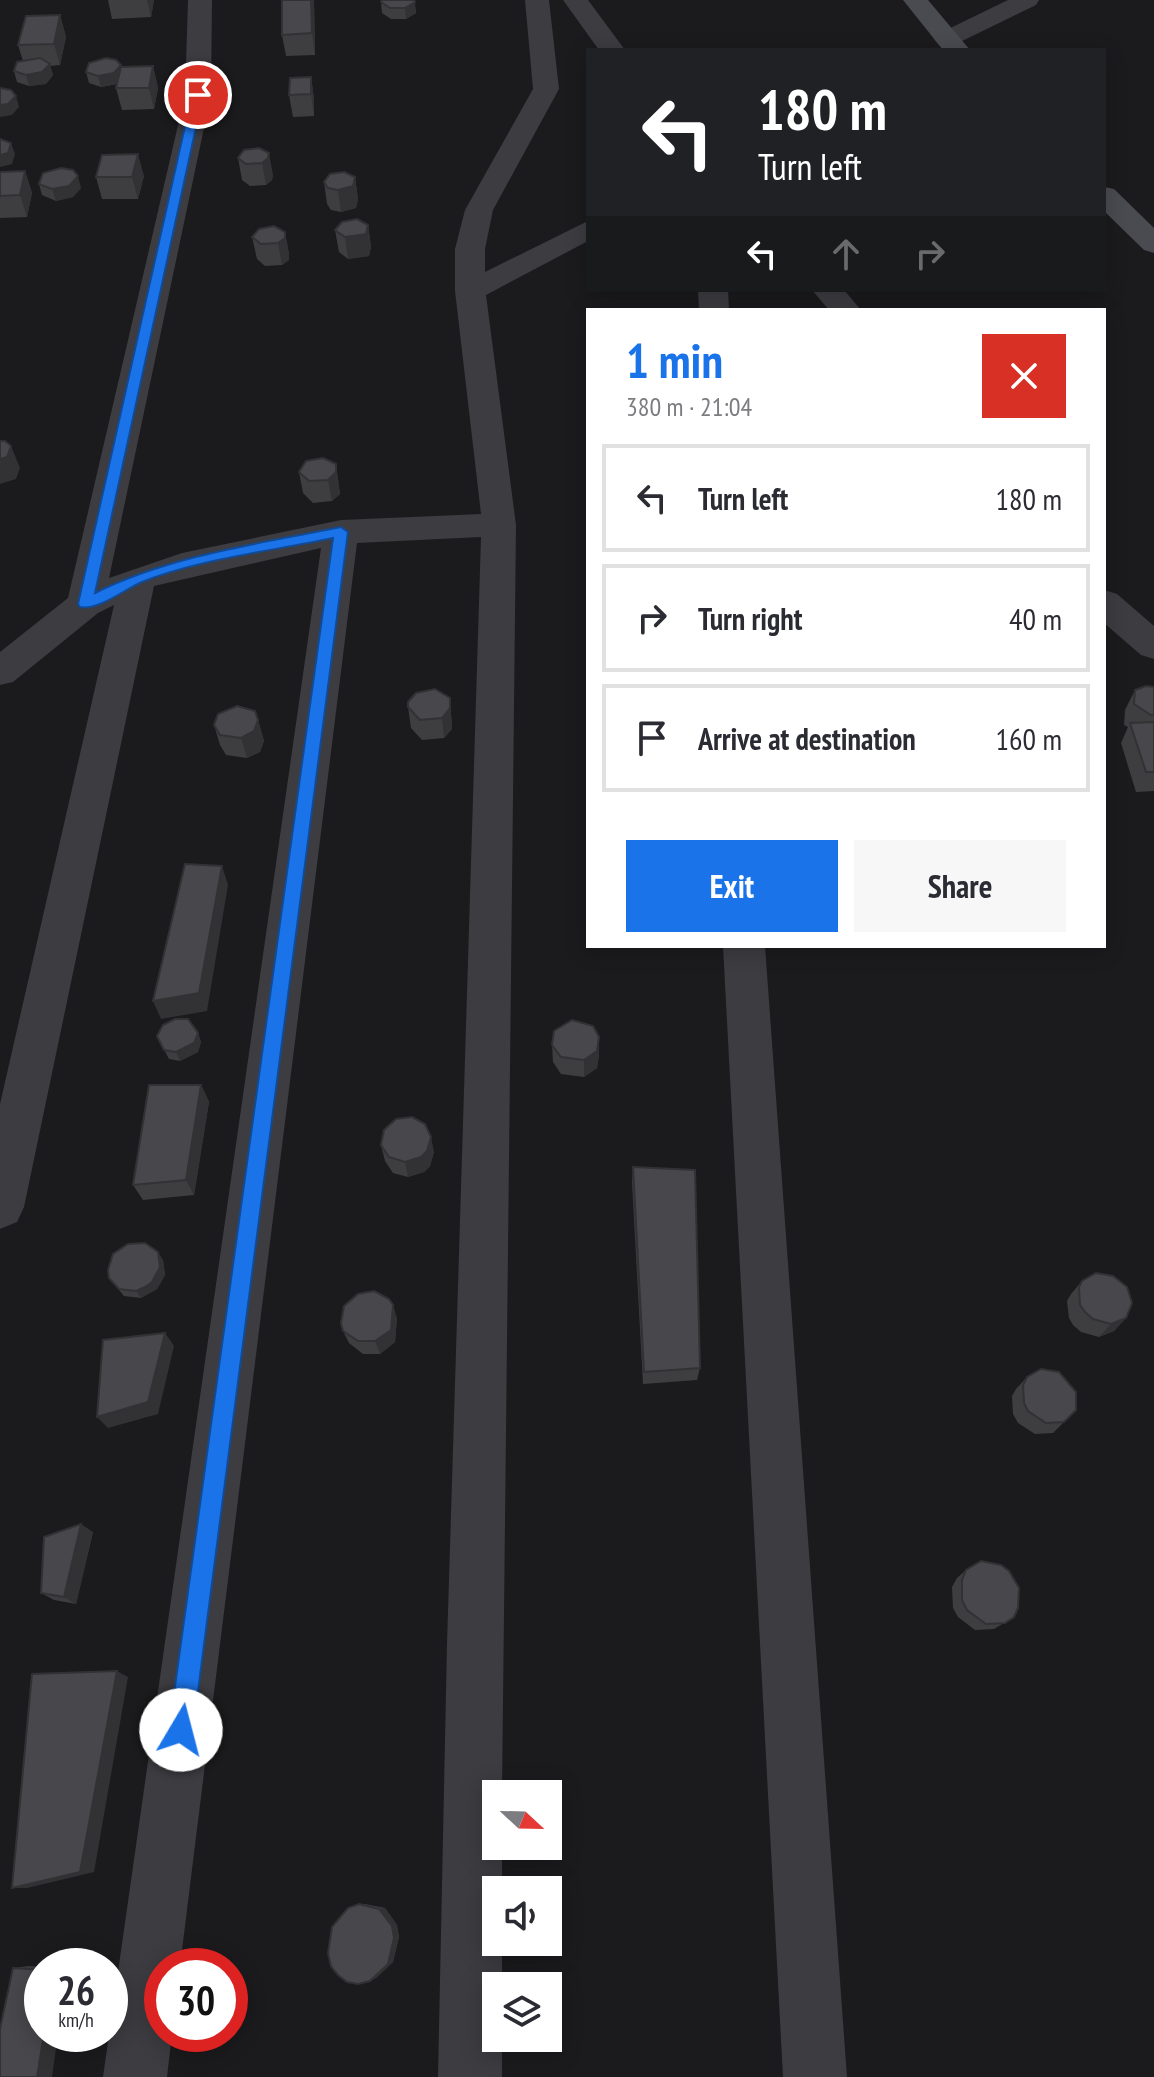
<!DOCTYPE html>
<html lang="en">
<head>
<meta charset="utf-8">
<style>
	:root { --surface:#fff; --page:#f7f7f7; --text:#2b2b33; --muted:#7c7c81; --line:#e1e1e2; --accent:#1a73e8 }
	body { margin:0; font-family:"PT Sans Narrow",sans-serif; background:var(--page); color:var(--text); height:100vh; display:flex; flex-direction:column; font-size:30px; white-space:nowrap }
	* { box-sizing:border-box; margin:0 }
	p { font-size:26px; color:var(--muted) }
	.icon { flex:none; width:44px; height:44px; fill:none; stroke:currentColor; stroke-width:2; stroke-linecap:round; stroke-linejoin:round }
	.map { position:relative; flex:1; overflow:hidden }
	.side { position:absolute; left:586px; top:308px; width:520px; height:640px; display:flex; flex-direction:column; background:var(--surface); border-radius:0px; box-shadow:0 4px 20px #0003 }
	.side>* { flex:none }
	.guide { position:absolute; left:586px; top:48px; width:520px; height:244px; border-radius:0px; box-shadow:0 4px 20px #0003; background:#202124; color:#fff; overflow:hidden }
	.needle { width:52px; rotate:112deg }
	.controls { position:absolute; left:482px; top:1780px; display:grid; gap:16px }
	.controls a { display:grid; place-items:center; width:80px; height:80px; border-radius:0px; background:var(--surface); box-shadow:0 4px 20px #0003; font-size:40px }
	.speed { position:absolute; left:24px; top:1948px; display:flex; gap:16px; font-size:40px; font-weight:700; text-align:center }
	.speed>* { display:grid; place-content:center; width:104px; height:104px; border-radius:50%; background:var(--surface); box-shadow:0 4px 20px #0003; line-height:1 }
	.speed small { font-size:20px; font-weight:400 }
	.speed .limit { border:12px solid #d22; background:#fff; color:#111 }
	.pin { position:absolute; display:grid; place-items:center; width:68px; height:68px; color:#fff; margin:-34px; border:4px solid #fff; border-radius:50%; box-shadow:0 2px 8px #0007 }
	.me { position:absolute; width:88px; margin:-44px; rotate:8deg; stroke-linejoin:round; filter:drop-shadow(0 0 6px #0008) }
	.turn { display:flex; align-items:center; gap:28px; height:168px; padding:0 40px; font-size:36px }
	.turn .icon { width:104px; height:104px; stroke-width:2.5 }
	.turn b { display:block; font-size:56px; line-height:68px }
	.lanes { display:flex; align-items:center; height:76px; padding:0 40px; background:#0003; justify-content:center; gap:40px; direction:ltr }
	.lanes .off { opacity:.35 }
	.round { display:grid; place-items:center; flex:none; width:84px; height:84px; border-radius:0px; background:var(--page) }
	.overview { display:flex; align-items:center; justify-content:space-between; height:136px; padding:0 40px }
	h1 { font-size:48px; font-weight:700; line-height:60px; color:var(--accent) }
	.cta { display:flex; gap:16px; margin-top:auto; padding:16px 40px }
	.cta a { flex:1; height:92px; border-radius:0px; background:var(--accent); color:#fff; font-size:32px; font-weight:700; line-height:92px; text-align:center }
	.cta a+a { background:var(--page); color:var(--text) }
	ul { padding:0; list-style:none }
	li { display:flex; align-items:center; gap:24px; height:108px; margin:0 16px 12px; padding:0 24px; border:4px solid var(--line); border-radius:0px }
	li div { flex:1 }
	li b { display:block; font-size:30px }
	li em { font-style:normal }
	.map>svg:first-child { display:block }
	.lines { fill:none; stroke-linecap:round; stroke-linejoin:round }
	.street { fill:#3c3c41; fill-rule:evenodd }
	.secondary { fill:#4a4b51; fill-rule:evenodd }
	.wall { fill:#3e3e41 }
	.shaded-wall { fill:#323235 }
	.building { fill:#48484c; stroke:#323235; stroke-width:2 }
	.route { fill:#1a73e8; stroke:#114b97; stroke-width:2 }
</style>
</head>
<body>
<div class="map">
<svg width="1154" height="2077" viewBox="0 0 1154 2077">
	<rect width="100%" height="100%" fill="#1b1a1c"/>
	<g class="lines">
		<g class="street">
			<polygon points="188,0 212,0 211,95 109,578 182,553 341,520 481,514 455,291 455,249 465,210 533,89 525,0 549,0 559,89 493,210 485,249 485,272 588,221 588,241 486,295 516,525 502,1794 496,1794 496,1846 502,1846 502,1890 496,1890 496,1942 502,1942 502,1986 496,1986 496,2038 502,2038 502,2077 438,2077 447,1644 481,537 357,543 180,1966 162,1966 162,2034 172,2034 167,2077 103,2077 321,548 154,586 24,1207 17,1222 0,1229 0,1104 114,605 98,613 13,682 0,685 0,652 68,598 185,95"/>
			<polygon points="563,0 588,0 625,50 599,50"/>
			<polygon points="1008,0 1039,0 1036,5 956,44 938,44 934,39 938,34"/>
			<polygon points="698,290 728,290 729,310 699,310"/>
			<polygon points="812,290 844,290 861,310 829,310"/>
			<polygon points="1104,590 1117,594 1154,626 1154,659 1141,655 1104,623"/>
			<polygon points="723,946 765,946 847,2077 783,2077"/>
		</g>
		<g class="secondary">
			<polygon points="903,0 928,0 970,50 943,50"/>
			<polygon points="1104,187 1114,189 1154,228 1154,253 1144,250 1104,211"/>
		</g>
	</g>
	<g class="wall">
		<polygon points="108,0 154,0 151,17 112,19"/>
		<polygon points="282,0 314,0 315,55 286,56 282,35"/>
		<polygon points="414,0 416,13 406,19 391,19 382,13 381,2"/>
		<polygon points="60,15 66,37 60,65 50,66 53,75 46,84 29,86 17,82 14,71 23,61 18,45"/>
		<polygon points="153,66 158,88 154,109 122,110 116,88 117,84 101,87 89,83 86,72 122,67"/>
		<polygon points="311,77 314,99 314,116 293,117 289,95"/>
		<polygon points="259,148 273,175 272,180 266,185 250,186 242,180 238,158"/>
		<polygon points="25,171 32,193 27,217 0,218 0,172"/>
		<polygon points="144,176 138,199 102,199 96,177"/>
		<polygon points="355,177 358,199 356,208 341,212 331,210 327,204 324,182"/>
		<polygon points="39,184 81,188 73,197 56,201 42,195"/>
		<polygon points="368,225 371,247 369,256 348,259 339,252 335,230"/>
		<polygon points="285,232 289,254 289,260 282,265 265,266 257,259 252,237"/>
		<polygon points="336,464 340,494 332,501 313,503 303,493 299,472"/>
		<polygon points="1154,687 1154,791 1136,792 1121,743 1128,727 1124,725 1125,710 1135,690"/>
		<polygon points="450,698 452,729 444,738 422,740 411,728 408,707"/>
		<polygon points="258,720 264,741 260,752 247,758 226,755 220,745 214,725"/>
		<polygon points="198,1033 201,1042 198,1052 180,1061 169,1059 157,1036"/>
		<polygon points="552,1045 599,1055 597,1068 584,1077 561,1074 553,1062"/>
		<polygon points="201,1085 209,1102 194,1195 143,1200 133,1185"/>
		<polygon points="381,1145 434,1152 430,1166 424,1172 408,1177 393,1173 385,1161"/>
		<polygon points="633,1167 700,1368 697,1380 643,1384 632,1182"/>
		<polygon points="163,1260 165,1275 157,1289 141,1298 124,1296 109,1278"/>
		<polygon points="1082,1281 1126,1318 1114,1331 1099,1337 1081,1332 1073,1325 1069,1318 1067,1301 1071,1294"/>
		<polygon points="397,1318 395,1342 380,1354 363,1354 349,1343 343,1331"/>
		<polygon points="1027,1377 1076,1410 1053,1433 1035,1434 1018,1423 1013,1414 1012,1396 1016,1389"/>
		<polygon points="93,1532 76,1604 54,1600 41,1593"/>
		<polygon points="966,1570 1014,1617 994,1629 975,1630 958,1617 953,1608 952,1587 957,1578"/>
		<polygon points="359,1904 365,1904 385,1908 397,1925 399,1937 393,1962 376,1978 370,1981"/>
		<polygon points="29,1966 42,1967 42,2034 13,1968"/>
	</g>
	<g class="shaded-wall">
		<polygon points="147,0 154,0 151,17"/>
		<polygon points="311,0 314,0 315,55 312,33"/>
		<polygon points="415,2 416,13 406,19 405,8"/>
		<polygon points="60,15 66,37 60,65 54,44"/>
		<polygon points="50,64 53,75 46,84 29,86 26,75"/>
		<polygon points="121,65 124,76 117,84 101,87 98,76"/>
		<polygon points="153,66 158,88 154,109 149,88"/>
		<polygon points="311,77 314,99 314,116 311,94"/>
		<polygon points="16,96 19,107 12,115 0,117 0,105"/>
		<polygon points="11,143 15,154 12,164 0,167 0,155"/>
		<polygon points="269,153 273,175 272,180 266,185 262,163"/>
		<polygon points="138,154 144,176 138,199 132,177"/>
		<polygon points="25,171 32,193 27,217 20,195"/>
		<polygon points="78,176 81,188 73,197 56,201 52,189"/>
		<polygon points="355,177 358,199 356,208 341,212 338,190"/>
		<polygon points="368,225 371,247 369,256 348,259 345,237"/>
		<polygon points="285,232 289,254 289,260 282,265 278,243"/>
		<polygon points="11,446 20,468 16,479 0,484 0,459"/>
		<polygon points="336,464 340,494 332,501 328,480"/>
		<polygon points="450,698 452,729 444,738 442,718"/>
		<polygon points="258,720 264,741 260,752 247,758 241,738"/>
		<polygon points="222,866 228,885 207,1011 161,1019 153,1001"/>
		<polygon points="198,1033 201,1042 198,1052 180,1061 176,1052"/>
		<polygon points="599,1037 599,1055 597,1068 584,1077 584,1060"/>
		<polygon points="201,1085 209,1102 194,1195 186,1180"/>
		<polygon points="431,1137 434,1152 430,1166 424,1172 408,1177 405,1162"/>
		<polygon points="158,1252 163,1260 165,1275 157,1289 141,1298 136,1291"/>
		<polygon points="393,1305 397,1318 395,1342 380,1354 375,1341"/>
		<polygon points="1126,1318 1114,1331 1099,1337 1111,1324"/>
		<polygon points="165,1333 174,1346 158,1414 108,1428 97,1417"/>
		<polygon points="81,1524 93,1532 76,1604 64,1597"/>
		<polygon points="117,1671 128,1677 94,1872 27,1888 12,1888"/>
		<polygon points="385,1908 397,1925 399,1937 393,1962 376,1978 370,1981 379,1909"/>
		<polygon points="44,2034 58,2034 52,2077 37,2077"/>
	</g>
	<g class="building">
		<polygon points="282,0 311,0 312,33 282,35"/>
		<polygon points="382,0 414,0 415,2 405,8 390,8 381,2"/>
		<polygon points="60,15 54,44 18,45 26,16"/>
		<polygon points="40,58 50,64 42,72 26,75 14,71 17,62"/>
		<polygon points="106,58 116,60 121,65 114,73 98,76 86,72 89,63"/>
		<polygon points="153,66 149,88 116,88 121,67"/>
		<polygon points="311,77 311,94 289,95 290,78"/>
		<polygon points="0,88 11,90 16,96 8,104 0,105"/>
		<polygon points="0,139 11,143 8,153 0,155"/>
		<polygon points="259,148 269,153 268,158 262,163 246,164 238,158 244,150"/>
		<polygon points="138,154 132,177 96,177 102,155"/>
		<polygon points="61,168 73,170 78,176 69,186 52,189 39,184 43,173"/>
		<polygon points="25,171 20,195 0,196 0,172"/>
		<polygon points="344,172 355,177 353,186 338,190 328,188 324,182 330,174"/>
		<polygon points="357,219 368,225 366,234 345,237 335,230 342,222"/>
		<polygon points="274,226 285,232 285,238 278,243 261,244 252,237 259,229"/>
		<polygon points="0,441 5,441 11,446 7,457 0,459"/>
		<polygon points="323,458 336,464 336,472 328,480 309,481 299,472 306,461"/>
		<polygon points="1146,686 1154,687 1154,715 1151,715 1134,704 1135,690"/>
		<polygon points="435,689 450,698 450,708 442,718 420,720 408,707 408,702 416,693"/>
		<polygon points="237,706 255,711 258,720 254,731 241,738 220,735 214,725 218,714"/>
		<polygon points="1154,722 1154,772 1146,772 1130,723"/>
		<polygon points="185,864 222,866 199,993 153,1001"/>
		<polygon points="175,1019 188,1019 198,1033 194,1043 176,1052 164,1050 157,1036 163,1025"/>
		<polygon points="572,1020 593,1026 599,1037 597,1051 584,1060 561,1057 552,1045 554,1031"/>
		<polygon points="149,1085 201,1085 186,1180 133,1185"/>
		<polygon points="412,1117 425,1124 431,1137 427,1151 421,1157 405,1162 389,1157 381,1145 384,1130 396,1119"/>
		<polygon points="633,1167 695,1170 700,1368 644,1372"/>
		<polygon points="145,1243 158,1252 160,1267 152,1282 145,1287 136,1291 119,1289 109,1278 108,1270 113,1254 128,1244"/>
		<polygon points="1096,1273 1113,1276 1127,1287 1132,1303 1126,1318 1111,1324 1093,1319 1085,1312 1080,1305 1079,1287 1082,1281"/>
		<polygon points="374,1291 389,1299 393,1305 391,1330 375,1341 358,1341 343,1331 341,1323 344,1306 358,1294"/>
		<polygon points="165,1333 148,1402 97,1417 103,1340"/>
		<polygon points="1041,1369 1059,1372 1076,1392 1076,1410 1064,1422 1046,1423 1028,1411 1024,1403 1023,1385 1027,1377"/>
		<polygon points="81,1524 64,1597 41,1593 44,1537"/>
		<polygon points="981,1561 1001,1565 1009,1571 1019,1588 1018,1608 1014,1617 1005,1623 986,1624 967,1610 962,1600 962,1580 966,1570"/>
		<polygon points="117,1671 80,1872 12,1888 32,1674"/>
		<polygon points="359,1904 379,1909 392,1926 394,1938 388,1964 370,1981 358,1984 347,1982 338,1975 331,1966 328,1953 332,1927 348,1908"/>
		<polygon points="13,1968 42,1970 42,2034 44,2034 37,2077 0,2077 0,2029"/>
	</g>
	<path class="route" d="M198 92 203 95 95 593C172 555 258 544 341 527L348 532 193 1730 189 1738 181 1742 173 1738 169 1730 333 538C272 551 199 559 142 582 125 589 98 611 80 607L78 604 192 95Z"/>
</svg>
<div class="controls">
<a><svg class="needle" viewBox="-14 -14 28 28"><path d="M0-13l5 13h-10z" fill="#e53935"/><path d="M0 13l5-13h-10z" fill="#7c7c81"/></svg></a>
<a><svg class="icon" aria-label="sound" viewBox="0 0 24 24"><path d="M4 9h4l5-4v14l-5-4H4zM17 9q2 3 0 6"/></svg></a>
<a><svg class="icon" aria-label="layers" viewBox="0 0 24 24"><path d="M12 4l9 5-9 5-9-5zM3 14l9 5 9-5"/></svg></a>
</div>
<div class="speed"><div>26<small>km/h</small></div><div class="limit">30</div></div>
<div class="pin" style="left:198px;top:95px;background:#d93025"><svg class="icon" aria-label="arrive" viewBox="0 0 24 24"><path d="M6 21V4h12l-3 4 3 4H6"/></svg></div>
<svg class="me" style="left:181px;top:1730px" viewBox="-20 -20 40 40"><circle r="19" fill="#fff"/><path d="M0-13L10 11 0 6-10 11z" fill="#1a73e8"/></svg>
<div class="guide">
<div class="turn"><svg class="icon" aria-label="left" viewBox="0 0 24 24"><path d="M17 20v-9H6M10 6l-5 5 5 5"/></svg><div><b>180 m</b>Turn left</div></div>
<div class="lanes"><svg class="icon" aria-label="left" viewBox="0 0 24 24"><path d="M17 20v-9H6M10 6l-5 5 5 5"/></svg><svg class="icon off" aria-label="ahead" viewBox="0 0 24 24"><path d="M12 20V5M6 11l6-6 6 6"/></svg><svg class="icon off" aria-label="right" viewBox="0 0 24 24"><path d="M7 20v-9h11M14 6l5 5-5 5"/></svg></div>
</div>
<section class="side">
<div class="overview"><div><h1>1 min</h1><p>380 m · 21:04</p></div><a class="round" style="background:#d93025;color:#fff"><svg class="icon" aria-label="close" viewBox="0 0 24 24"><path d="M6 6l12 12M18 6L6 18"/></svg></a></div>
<ul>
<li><svg class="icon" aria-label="left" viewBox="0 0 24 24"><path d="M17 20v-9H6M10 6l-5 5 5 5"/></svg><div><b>Turn left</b></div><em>180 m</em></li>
<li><svg class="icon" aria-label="right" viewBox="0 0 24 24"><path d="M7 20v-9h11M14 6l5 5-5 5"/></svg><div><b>Turn right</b></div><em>40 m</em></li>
<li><svg class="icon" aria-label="arrive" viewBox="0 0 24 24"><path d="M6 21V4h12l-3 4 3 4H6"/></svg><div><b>Arrive at destination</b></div><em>160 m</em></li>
</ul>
<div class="cta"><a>Exit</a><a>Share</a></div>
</section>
</div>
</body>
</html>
